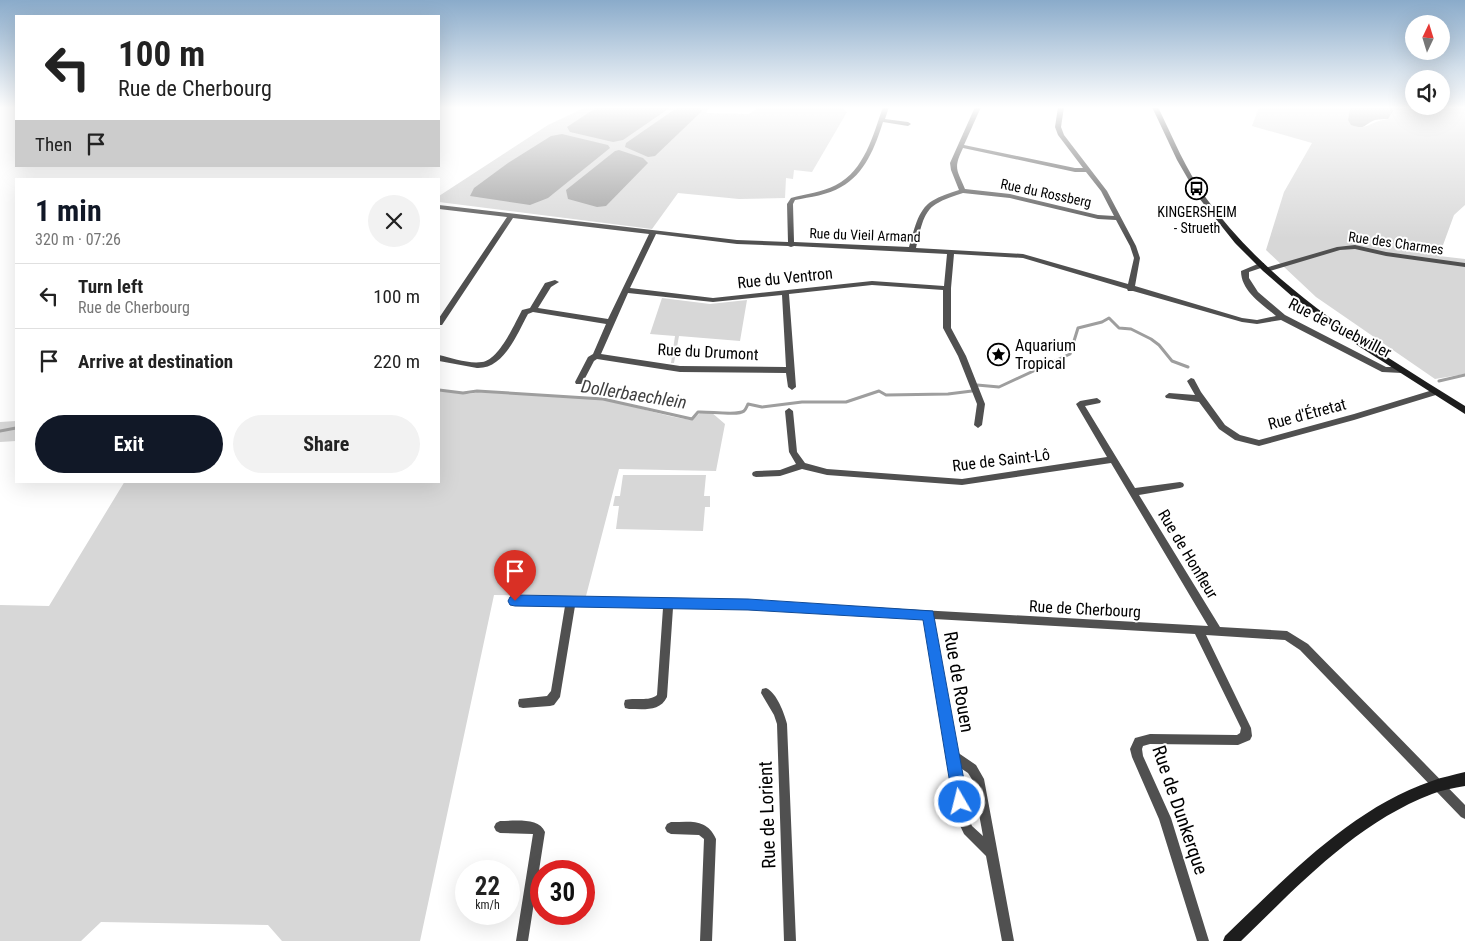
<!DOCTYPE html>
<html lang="en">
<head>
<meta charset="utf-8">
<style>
	:root { --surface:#fff; --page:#f2f2f2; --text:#222; --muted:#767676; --line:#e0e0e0; --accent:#111827 }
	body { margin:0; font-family:"Roboto Condensed",sans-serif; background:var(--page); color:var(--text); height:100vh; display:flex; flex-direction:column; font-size:19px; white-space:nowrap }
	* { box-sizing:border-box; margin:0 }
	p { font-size:16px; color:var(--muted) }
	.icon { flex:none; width:28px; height:28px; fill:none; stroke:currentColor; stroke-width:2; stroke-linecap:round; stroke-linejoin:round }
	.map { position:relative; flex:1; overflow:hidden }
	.sheet { position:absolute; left:15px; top:178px; width:425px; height:305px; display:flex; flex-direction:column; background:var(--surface); border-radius:0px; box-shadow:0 5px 20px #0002 }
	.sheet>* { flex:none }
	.guide { position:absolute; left:15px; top:15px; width:425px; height:152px; border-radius:0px; box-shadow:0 5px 20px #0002; background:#fff; color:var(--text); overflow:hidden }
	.needle { width:32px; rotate:4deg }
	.fabs { position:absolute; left:1405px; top:15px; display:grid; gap:10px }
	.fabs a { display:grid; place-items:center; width:45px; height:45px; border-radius:50%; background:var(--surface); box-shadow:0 5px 20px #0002; font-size:25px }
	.speed { position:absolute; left:455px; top:860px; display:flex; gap:10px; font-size:25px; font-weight:700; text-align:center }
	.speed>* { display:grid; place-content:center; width:65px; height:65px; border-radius:50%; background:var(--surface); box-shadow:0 5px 20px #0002; line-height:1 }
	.speed small { font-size:12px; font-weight:400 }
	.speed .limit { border:8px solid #d22; background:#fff; color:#111 }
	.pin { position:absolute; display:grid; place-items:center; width:42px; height:42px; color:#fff; margin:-51px -21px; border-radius:50% 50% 50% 0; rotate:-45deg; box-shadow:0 0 5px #0007 }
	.pin .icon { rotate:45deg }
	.me { position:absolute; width:55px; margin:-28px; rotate:352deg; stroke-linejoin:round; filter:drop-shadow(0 0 4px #0008) }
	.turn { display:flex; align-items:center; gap:18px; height:105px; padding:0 20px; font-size:22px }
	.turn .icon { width:65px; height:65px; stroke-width:2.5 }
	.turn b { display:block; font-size:35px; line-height:42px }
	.then { display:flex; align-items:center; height:48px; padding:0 20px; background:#0003; gap:10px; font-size:19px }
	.round { display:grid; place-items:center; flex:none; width:52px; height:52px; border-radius:26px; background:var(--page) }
	.overview { display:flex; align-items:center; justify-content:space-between; height:85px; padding:0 20px }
	h1 { font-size:30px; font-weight:700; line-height:38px; color:var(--accent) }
	.button { display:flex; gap:10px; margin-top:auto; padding:10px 20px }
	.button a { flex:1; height:58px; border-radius:30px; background:var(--accent); color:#fff; font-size:20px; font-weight:700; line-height:58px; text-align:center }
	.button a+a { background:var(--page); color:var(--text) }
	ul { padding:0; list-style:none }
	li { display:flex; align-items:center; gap:15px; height:65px; padding:0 20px; border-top:1px solid var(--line) }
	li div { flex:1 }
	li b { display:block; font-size:19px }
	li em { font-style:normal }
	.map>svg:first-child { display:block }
	.green { fill:#d7d7d7 }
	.water { fill:#9e9e9e }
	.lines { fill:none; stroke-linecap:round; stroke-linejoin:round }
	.stream { stroke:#9e9e9e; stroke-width:3 }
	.street { fill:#505050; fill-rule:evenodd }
	.secondary { fill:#1d1d1d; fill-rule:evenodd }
	.route { fill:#1a73e8; stroke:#114b97 }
	.labels { text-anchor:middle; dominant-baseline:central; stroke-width:4; stroke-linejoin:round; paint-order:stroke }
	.far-street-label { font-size:14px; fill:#000; stroke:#fff }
	.far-poi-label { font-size:14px; fill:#000; stroke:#fff }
	.street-label { font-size:16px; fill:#000; stroke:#fff }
	.poi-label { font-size:16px; fill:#000; stroke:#fff; text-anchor:start }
	.water-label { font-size:18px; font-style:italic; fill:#3f3f3f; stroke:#fff }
	.near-street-label { font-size:19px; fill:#000; stroke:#fff }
</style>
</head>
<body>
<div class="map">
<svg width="1465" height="941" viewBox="0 0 1465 941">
	<rect width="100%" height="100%" fill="#fff"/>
	<g class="green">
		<polygon points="586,107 709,107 706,113 749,114 759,107 841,107 847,112 812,172 794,170 793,179 786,178 785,198 739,199 678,193 652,229 439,202 439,196 548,125"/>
		<path d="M1259 107H1350L1348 120C1367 134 1366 122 1388 119L1394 110 1391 107H1465V205L1454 215 1439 256 1465 259V374L1435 379 1316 297 1266 250 1284 192 1312 143 1252 126Z"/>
		<polygon points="662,298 710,304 747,300 740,341 679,336 674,363 671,363 675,336 650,334"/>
		<path d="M439 391C451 391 466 397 477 392 518 395 562 394 603 400 633 405 662 416 692 420L700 413 711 412 725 424 716 471 619 469 586 596 494 595 420 941H282L268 925 101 922 81 941H0V605L49 606 125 481H439Z"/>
		<polygon points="16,421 16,441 0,442 0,422"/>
		<polygon points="623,475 706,475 704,496 710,496 710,507 705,507 703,531 616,529 619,506 613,506 615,496 620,496"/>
	</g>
	<g class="water">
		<polygon points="597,107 671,107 623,140 613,142 570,132 567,127"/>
		<polygon points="678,107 700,107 702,111 655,156 648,157 625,147 626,143"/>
		<path d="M1350 107H1391L1394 110 1388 119C1384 119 1379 119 1375 120 1363 125 1366 130 1351 125L1348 120Z"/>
		<polygon points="562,134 608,145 610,148 548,198 530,205 470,196 474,188 508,163 551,136"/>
		<polygon points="619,150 643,158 648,163 606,206 597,207 568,199 566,190 615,151"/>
	</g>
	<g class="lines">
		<g class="stream">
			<polyline points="1439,381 1465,375"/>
			<path d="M439 390 463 393 477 391 603 399 692 419 698 412C707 411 738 416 744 411 746 409 747 406 748 404L762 407 802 402H846L879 391 886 395 948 394 972 391 977 385 999 387 1070 354 1078 328 1102 322 1109 318 1119 328 1131 329 1151 339 1159 345 1172 361 1188 367"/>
			<polyline points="0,431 16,428"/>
		</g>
		<g class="street">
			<path d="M883 107H889L885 119 908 122 911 124 908 126 883 122C875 147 865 174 841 187 828 195 810 197 795 200L793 204 794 242 909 247C914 232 917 210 932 201 940 196 950 193 959 190L951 170 950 163 975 107H981L964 145 1075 168H1083L1058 135 1055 127 1058 107H1064L1061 127 1064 135 1107 191 1136 246 1140 258 1135 286 1242 318 1257 320 1276 316C1262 304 1241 291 1241 271L1260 263H1264V267L1249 272V278L1258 292 1285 315 1386 367H1402L1406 370 1402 373 1382 372 1281 320 1257 324 1242 322 1133 291H1128L1127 289 1023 258 954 254 951 288V328L966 356 985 404 982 425 978 428 974 425 977 404 958 356 943 328V290L872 285 789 294 796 387 792 390 788 387 786 373 680 372 597 359 594 361 582 384H576L575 382 588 357 593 354 606 324 533 312 528 314C517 334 504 369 477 368L439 361V355C452 358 468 364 482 362 499 360 515 323 522 310L530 308 545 283 555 280 559 282 551 287 538 308 608 319 649 234 513 218 442 325H439V318L507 217 439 209V205L737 240 788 242 787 204 791 198C806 194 822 192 836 185 865 170 873 135 883 107ZM963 148 1075 172H1086L1101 191 1114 216 1098 215 1010 194 965 189C957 169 953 169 963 148ZM963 193 1010 198 1098 219 1116 220 1130 246 1134 258 1128 284 1023 254 916 248C920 233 922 212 936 204 944 199 954 196 963 193ZM656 234 737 244 788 246 791 247 794 246 947 254 944 286 872 281 713 298 630 288ZM628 293 713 302 782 295 786 367 680 366 601 354Z"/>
			<polygon points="1355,245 1386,252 1465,263 1465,267 1386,256 1355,249 1340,250 1267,272 1263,270 1265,268 1337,247"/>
			<polygon points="1191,378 1194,379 1201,392 1225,425 1240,435 1259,440 1354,414 1436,389 1440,392 1439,394 1354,420 1259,446 1235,440 1219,429 1199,402 1166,398 1165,396 1169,393 1195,395 1187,381"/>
			<path d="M1097 398 1101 401 1100 403 1085 406 1135 488 1180 482 1183 483 1184 485 1183 487 1180 488 1139 495 1220 627 1287 631 1308 644 1465 805V819L1461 817 1300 650 1285 640 1206 635 1251 728 1252 736 1250 740 1238 745 1150 744 1143 746 1142 749 1143 756 1171 818 1209 941H1197L1159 819 1132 757 1130 749 1135 738 1150 734 1237 735 1240 733 1241 728 1195 634 934 619 957 752 976 765 984 779 1014 941H1002L986 856 964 834 956 817 924 619 778 610 673 608 667 697C660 712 643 709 629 709L625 708 624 704 625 700C635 697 649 702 657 695L663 608 575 606 560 697 554 705 550 706 523 708 519 707 518 703 519 699 547 696 551 691 565 606 515 605 512 604 510 601 512 598 515 597 778 602 1208 626 1111 463 962 485 827 475 802 469 780 476 756 477 753 476 752 474 753 472 756 471 780 470 796 464 789 452 785 411 789 408 793 411 797 452 805 463 827 469 962 479 1107 457 1076 404 1080 401ZM959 767 968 773 973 781 983 836 972 826 968 816Z"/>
			<path d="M766 688C777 693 784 713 787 724L796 941H784L777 724 774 715 761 693 762 689Z"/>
			<path d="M500 821C514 821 539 817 545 832L528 941H516L533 834 500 833 496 831 494 827 496 823Z"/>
			<path d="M671 822C690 822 707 818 716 839L712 941H700L704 839 699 835 671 834 667 832 665 828 667 824Z"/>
		</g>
		<g class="secondary">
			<path d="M1152 107H1158C1173 138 1186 170 1206 198 1271 289 1373 348 1465 406V414L1360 347 1294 298 1263 271 1235 243 1199 198 1177 160Z"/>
			<path d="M1465 772V786C1454 788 1442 790 1432 794 1356 823 1298 886 1241 941H1223L1225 936C1286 878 1350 809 1432 781 1442 777 1454 775 1465 772Z"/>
		</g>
	</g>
	<linearGradient id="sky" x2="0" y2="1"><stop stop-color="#8aabca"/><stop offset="0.45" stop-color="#fff"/><stop offset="1" stop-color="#fff" stop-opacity="0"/></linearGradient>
	<rect width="1465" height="239" fill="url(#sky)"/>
	<polygon class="route" points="515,595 748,599 933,611 968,802 966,807 960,810 955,807 953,802 923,620 748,610 515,606 510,605 508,601 510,597"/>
	<defs>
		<symbol id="bus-ring" viewBox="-11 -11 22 22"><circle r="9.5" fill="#fff" stroke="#000" stroke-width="1.5"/><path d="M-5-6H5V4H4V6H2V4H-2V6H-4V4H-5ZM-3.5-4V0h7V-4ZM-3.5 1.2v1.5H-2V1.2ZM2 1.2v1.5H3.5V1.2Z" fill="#000"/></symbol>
		<symbol id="sight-ring" viewBox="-11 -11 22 22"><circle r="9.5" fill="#fff" stroke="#000" stroke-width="1.5"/><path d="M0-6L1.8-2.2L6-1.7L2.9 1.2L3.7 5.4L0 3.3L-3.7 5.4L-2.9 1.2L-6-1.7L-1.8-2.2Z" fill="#000"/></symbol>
	</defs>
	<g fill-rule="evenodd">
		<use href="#bus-ring" x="1184" y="176" width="25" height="25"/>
		<use href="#sight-ring" x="986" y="342" width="25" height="25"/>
	</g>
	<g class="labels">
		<g class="far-street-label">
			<text transform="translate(1046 193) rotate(12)">Rue du Rossberg</text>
			<text transform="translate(865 235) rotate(2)">Rue du Vieil Armand</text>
			<text transform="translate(1396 243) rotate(8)">Rue des Charmes</text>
		</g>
		<g class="far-poi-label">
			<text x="1197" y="212">KINGERSHEIM<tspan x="1197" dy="16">- Strueth</tspan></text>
		</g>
		<g class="street-label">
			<text transform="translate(785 278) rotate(-6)">Rue du Ventron</text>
			<text transform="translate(1340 328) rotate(27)">Rue de Guebwiller</text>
			<text transform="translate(708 352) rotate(3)">Rue du Drumont</text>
			<text transform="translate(1307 414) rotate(-15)">Rue d'Étretat</text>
			<text transform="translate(1001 460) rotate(-7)">Rue de Saint-Lô</text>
			<text transform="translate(1188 554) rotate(59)">Rue de Honfleur</text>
			<text transform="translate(1085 609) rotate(3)">Rue de Cherbourg</text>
		</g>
		<g class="poi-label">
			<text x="1015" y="345">Aquarium<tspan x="1015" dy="18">Tropical</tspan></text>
		</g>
		<g class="water-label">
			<text transform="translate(634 394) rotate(9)">Dollerbaechlein</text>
		</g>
		<g class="near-street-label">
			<text transform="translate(959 682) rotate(80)">Rue de Rouen</text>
			<text transform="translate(1180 810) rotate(71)">Rue de Dunkerque</text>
			<text transform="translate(767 815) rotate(-92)">Rue de Lorient</text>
		</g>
	</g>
</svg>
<div class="fabs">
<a><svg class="needle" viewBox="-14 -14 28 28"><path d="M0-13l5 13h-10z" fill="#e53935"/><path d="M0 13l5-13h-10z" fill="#767676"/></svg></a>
<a><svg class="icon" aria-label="sound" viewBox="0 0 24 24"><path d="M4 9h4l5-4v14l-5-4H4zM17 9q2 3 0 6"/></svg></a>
</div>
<div class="speed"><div>22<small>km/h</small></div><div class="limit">30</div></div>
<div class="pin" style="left:515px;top:601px;background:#d93025"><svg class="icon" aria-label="arrive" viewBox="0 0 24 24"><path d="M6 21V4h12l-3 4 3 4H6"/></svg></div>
<svg class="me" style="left:960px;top:802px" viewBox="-20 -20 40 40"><circle r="17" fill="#1a73e8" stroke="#fff" stroke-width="3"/><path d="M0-11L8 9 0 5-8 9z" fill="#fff"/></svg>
<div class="guide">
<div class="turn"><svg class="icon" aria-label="left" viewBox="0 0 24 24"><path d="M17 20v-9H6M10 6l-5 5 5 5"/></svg><div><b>100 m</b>Rue de Cherbourg</div></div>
<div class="then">Then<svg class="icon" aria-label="arrive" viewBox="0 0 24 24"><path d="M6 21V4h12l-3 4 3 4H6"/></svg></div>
</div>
<section class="sheet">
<div class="overview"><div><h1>1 min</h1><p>320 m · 07:26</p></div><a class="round"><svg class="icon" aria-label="close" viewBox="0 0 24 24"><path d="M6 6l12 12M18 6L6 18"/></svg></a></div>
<ul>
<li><svg class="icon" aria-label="left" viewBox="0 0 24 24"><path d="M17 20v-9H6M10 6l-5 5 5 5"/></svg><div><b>Turn left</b><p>Rue de Cherbourg</p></div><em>100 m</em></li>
<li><svg class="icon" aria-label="arrive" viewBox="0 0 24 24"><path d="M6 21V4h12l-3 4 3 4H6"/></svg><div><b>Arrive at destination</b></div><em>220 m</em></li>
</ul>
<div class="button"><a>Exit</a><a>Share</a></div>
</section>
</div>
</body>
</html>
